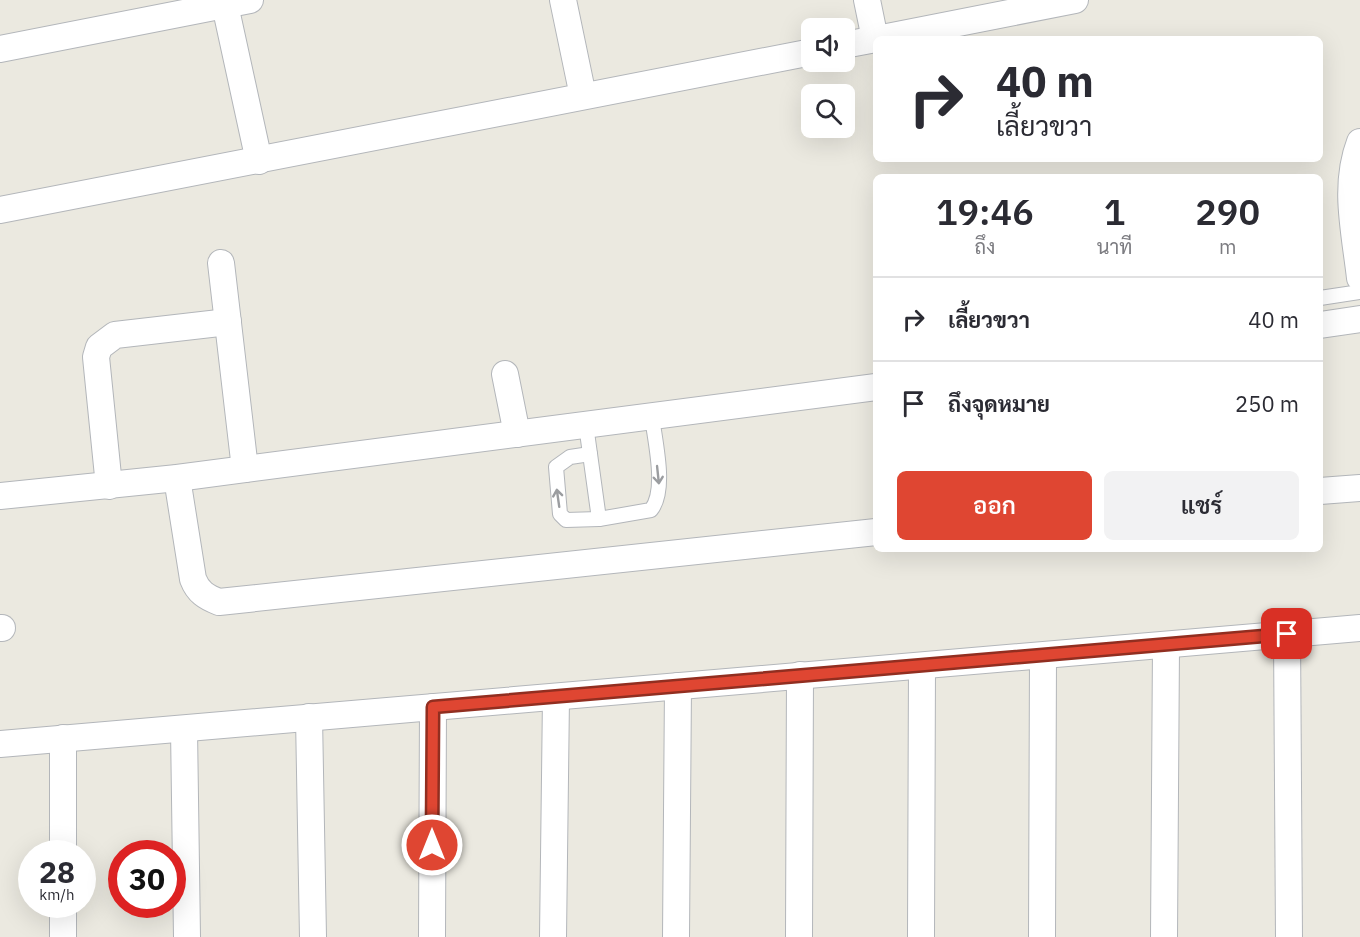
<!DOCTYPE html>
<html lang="th">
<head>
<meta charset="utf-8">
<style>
	:root { --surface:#fff; --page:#f2f2f3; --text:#2b2b33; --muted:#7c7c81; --line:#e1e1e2; --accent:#df4632 }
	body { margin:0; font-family:"IBM Plex Sans",Sarabun,sans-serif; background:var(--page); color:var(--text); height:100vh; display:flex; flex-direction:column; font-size:22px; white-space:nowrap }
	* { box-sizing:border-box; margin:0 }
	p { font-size:20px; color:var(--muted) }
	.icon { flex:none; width:33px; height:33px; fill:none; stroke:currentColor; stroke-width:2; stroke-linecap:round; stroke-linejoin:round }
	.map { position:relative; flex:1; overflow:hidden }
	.drawer { position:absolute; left:873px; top:174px; width:450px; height:378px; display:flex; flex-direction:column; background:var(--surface); border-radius:9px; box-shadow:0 6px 24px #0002 }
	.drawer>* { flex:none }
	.hud { position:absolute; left:873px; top:36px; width:450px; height:126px; border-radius:9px; box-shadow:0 6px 24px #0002; background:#fff; color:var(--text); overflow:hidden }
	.tools { position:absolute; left:801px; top:18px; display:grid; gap:12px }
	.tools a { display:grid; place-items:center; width:54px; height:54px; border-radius:9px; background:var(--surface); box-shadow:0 6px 24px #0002; font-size:30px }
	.speed { position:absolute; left:18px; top:840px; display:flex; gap:12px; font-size:30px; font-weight:700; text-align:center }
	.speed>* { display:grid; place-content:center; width:78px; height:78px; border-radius:50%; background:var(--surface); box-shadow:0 6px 24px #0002; line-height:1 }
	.speed small { font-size:15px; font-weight:400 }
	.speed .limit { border:9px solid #d22; background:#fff; color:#111 }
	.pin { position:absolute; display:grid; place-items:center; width:51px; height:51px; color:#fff; margin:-26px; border-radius:12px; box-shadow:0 3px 9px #0006 }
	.me { position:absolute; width:66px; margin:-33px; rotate:0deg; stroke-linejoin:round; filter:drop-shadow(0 0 4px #0008) }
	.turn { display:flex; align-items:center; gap:21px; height:126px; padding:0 24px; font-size:27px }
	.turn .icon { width:78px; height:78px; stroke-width:2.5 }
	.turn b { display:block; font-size:42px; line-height:51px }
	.eta { display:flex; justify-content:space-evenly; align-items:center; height:102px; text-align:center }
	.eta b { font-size:36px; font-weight:600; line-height:42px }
	.cta { display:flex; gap:12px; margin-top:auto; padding:12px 24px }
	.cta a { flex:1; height:69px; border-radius:9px; background:var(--accent); color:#fff; font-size:24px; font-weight:600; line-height:69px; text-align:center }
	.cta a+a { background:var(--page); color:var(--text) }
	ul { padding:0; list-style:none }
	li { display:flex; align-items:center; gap:18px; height:84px; padding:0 24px; border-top:2px solid var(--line) }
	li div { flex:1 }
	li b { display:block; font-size:22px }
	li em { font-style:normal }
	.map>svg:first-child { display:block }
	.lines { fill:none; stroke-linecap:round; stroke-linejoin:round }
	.lane-casing { stroke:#b3b6ba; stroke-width:16 }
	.street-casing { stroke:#b3b6ba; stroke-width:28 }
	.lane { stroke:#fff; stroke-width:14 }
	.street { stroke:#fff; stroke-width:26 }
	.oneway { stroke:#9b9da0 }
	.route-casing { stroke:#912e20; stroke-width:15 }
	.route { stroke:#df4632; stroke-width:10 }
</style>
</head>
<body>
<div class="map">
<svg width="1360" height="937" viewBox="0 0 1360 937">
	<rect width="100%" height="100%" fill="#ebe9e0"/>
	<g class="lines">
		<defs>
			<g id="lane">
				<polyline points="1320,298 1360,292"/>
				<polyline points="586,425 599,519"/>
				<path d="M590 454 570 457 556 467 560 514 566 520 599 519 651 510C667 490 655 442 652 417"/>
			</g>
			<g id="street">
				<polyline points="563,0 583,96"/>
				<polyline points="867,0 875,39"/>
				<polyline points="225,5 259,161"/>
				<polyline points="877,39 1075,0"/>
				<polyline points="844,45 876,39"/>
				<polyline points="0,49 250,0"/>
				<path d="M1360 142C1343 186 1355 233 1360 278"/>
				<polyline points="0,210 812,52"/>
				<polyline points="221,263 245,469"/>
				<polyline points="1320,325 1360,319"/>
				<polyline points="505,374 517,434"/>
				<path d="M177 478 193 579C198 592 206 597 219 602L876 532"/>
				<polyline points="109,486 96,357 99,347 115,335 228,322"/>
				<polyline points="1320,491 1360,488"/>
				<polyline points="0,496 177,478 876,387"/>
				<polyline points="0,628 2,628"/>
				<polyline points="1287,634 1289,937"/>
				<polyline points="309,717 313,937"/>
				<polyline points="184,729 187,937"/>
				<polyline points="63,738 63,854"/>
				<polyline points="0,744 1360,628"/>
				<polyline points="63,904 63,937"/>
				<polyline points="432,937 433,707"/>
				<polyline points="553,937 556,697"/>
				<polyline points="676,937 678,686"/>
				<polyline points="799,937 800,675"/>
				<polyline points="921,937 922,666"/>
				<polyline points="1042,937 1043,656"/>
				<polyline points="1164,937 1166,646"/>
			</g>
		</defs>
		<use href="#lane" class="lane-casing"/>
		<use href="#street" class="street-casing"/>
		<use href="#lane" class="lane"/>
		<use href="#street" class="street"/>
	</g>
	<defs><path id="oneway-shaft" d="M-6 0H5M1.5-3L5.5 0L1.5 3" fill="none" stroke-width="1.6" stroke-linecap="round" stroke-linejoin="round" transform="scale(1.5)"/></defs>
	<g class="oneway">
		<use href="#oneway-shaft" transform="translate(658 475) rotate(84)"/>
		<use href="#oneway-shaft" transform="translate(558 498) rotate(-98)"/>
	</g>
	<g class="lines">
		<defs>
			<polyline id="route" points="432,845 433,707 1287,634"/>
		</defs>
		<use href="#route" class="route-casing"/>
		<use href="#route" class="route"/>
	</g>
</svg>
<div class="tools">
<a><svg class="icon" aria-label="sound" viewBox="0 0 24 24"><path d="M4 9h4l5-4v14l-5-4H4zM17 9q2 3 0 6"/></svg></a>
<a><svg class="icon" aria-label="search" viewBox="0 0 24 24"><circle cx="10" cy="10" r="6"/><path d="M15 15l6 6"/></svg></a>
</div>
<div class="speed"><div>28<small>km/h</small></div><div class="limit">30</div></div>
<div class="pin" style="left:1287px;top:634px;background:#d93025"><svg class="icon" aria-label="arrive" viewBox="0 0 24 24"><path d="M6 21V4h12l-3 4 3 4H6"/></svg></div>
<svg class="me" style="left:432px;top:845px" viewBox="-20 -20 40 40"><circle r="17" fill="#df4632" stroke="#fff" stroke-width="3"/><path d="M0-11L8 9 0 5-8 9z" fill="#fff"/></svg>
<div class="hud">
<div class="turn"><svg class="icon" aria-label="right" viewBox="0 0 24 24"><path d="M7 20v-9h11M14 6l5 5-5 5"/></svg><div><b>40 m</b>เลี้ยวขวา</div></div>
</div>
<section class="drawer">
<div class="eta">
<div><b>19:46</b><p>ถึง</p></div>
<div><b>1</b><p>นาที</p></div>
<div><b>290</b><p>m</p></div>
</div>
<ul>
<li><svg class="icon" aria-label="right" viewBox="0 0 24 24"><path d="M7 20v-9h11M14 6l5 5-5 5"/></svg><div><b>เลี้ยวขวา</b></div><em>40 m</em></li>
<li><svg class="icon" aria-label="arrive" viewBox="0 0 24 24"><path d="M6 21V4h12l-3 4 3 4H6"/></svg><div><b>ถึงจุดหมาย</b></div><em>250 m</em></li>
</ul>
<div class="cta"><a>ออก</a><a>แชร์</a></div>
</section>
</div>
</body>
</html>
